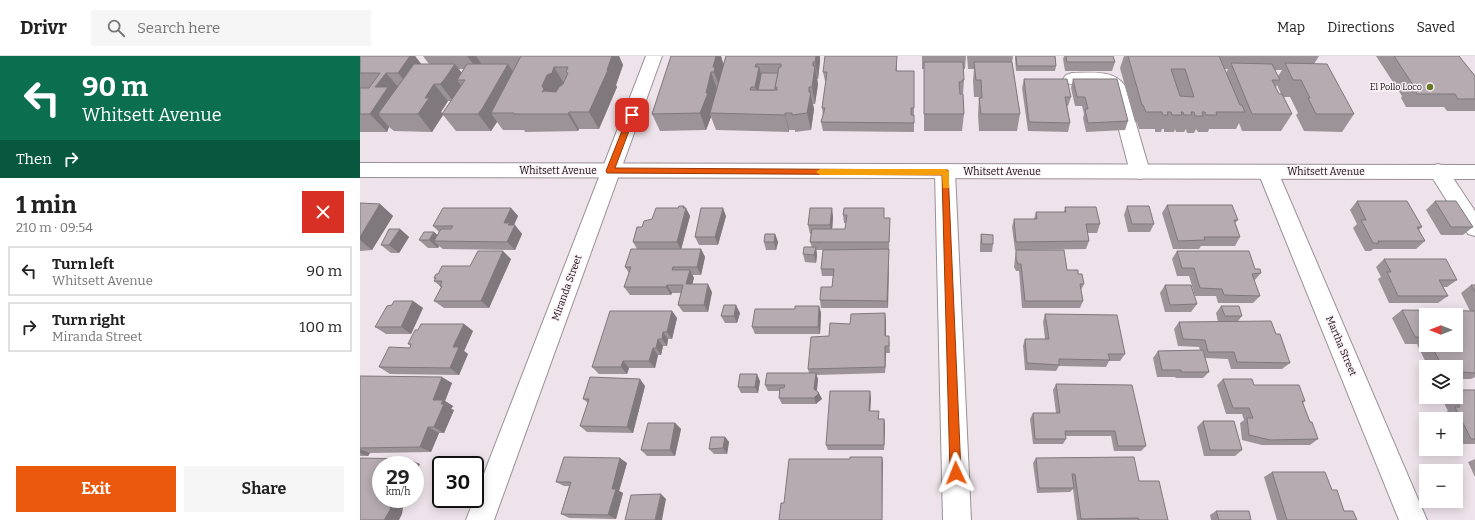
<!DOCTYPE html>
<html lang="en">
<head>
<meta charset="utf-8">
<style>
	:root { --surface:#fff; --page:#f6f6f6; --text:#222; --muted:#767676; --line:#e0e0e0; --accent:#ea580c }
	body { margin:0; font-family:Bitter,serif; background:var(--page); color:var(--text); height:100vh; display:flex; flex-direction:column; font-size:15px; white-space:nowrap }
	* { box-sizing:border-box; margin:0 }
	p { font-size:13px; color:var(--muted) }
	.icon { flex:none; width:22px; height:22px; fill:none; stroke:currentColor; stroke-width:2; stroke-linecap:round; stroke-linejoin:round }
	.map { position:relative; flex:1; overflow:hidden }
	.side { display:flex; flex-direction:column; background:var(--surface); width:360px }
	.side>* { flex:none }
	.hud { background:#0b6e4f; color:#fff; overflow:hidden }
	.needle { width:26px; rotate:270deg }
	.tools { position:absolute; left:1059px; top:252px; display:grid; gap:8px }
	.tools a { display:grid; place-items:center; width:44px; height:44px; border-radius:0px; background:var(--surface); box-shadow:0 2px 10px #0003; font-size:20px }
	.speed { position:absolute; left:12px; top:400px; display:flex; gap:8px; font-size:20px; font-weight:700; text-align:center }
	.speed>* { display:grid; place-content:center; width:52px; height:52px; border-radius:50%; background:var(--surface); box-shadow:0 2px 10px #0003; line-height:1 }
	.speed small { font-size:10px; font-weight:400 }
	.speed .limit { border:2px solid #111; border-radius:6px; background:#fff; color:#111 }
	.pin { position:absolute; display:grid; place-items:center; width:34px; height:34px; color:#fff; margin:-17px; border-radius:8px; box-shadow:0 2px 6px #0006 }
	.me { position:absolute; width:44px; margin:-22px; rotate:358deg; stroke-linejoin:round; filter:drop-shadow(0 0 3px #0008) }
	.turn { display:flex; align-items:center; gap:14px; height:84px; padding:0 16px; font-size:18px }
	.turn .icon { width:52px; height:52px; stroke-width:2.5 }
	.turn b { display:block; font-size:28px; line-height:34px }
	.then { display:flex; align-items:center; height:38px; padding:0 16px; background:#0003; gap:8px; font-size:15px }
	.round { display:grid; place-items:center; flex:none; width:42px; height:42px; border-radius:0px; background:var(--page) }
	.head { display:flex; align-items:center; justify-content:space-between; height:68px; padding:0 16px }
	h1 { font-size:24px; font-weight:700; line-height:30px }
	.action { display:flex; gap:8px; margin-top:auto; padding:8px 16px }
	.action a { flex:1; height:46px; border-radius:0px; background:var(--accent); color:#fff; font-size:16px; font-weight:700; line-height:46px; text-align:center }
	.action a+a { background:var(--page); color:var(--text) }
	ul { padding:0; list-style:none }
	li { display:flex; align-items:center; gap:12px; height:50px; margin:0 8px 6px; padding:0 8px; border:2px solid var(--line); border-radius:0px }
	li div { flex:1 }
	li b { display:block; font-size:15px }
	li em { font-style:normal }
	header { display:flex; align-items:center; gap:24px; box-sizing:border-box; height:56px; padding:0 20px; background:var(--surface); border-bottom:1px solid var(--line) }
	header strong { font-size:19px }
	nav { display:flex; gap:22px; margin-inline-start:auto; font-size:14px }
	.search { width:280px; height:36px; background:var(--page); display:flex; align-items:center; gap:10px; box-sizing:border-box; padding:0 14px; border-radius:0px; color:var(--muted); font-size:15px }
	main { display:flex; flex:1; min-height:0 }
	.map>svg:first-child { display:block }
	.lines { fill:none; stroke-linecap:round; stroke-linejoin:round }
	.minor-casing { stroke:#9a9096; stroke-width:2 }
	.major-casing { stroke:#9a9096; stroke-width:2 }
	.minor { fill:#fff; fill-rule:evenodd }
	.major { fill:#fff; fill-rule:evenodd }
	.wall { fill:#9c9398; fill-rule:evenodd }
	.shaded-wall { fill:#7f787c }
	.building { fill:#b5abb1; stroke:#7f787c; fill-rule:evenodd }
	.route { fill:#ea580c; stroke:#983908 }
	.slow { fill:#f59e0b }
	.poi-dot { fill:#687827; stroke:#fbf1f7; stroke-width:1.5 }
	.labels { text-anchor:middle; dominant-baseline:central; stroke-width:3; stroke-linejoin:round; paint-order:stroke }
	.far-poi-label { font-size:9px; fill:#141012; stroke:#fbf1f7; text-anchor:end }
	.street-label { font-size:10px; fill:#141012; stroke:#fbf1f7 }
</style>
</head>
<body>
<header>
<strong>Drivr</strong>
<div class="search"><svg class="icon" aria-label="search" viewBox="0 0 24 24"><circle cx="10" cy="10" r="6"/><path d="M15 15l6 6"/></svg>Search here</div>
<nav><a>Map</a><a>Directions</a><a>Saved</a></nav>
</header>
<main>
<section class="side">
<div class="hud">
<div class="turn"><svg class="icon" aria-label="left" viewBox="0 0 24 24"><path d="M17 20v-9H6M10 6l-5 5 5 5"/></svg><div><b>90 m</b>Whitsett Avenue</div></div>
<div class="then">Then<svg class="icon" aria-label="right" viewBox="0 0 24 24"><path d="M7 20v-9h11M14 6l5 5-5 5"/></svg></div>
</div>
<div class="head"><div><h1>1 min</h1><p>210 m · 09:54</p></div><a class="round" style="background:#d93025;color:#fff"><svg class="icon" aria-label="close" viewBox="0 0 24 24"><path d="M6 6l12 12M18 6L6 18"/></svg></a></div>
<ul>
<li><svg class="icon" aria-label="left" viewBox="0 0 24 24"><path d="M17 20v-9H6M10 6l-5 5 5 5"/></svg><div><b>Turn left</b><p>Whitsett Avenue</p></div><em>90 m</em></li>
<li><svg class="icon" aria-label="right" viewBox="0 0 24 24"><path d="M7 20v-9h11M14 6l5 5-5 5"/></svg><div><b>Turn right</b><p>Miranda Street</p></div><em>100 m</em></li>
</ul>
<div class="action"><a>Exit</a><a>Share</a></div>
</section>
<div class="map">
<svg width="1115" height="464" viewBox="0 0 1115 464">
	<rect width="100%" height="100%" fill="#eee3ea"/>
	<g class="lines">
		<defs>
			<g id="minor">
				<polygon points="286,0 302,0 134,464 106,464"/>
				<path d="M712 17C729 17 754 13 765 30L790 116 787 121 780 123 773 121 770 116 748 32C737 23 719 31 706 27L703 23 706 19Z"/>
				<polygon points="1078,108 1085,110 1115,155 1115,180 1108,178 1068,115 1071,110"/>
				<polygon points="585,109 592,111 595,116 611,464 583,464 575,116 578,111"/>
				<polygon points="908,109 915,111 918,116 1067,464 1039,464 898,116 901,111"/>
			</g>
			<polygon id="major" points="0,107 1115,109 1115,123 0,121"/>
		</defs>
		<use href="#minor" class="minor-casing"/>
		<use href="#major" class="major-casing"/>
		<use href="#minor" class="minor"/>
		<use href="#major" class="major"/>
	</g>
	<g class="wall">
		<path d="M0 0H55L61 8H69L63 0H259L263 9 256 29 257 31 239 73H219L218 75 165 76 164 74H143L137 66 131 75H96L83 59 72 76 34 75 29 71 27 76H0ZM99 13H104L101 17ZM88 45H91L82 58 81 56Z"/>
		<polygon points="311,0 361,0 363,8 366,0 460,0 460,5 458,23 457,23 458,28 455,48 453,48 454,53 451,74 435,76 435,74 429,74 429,76 356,74 351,61 346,74 300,75 292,58"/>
		<polygon points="562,0 606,0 605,13 603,13 604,24 603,39 604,58 602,75 564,75 564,13 562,13"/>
		<polygon points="607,0 653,0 652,7 660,58 657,75 619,75 618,59 619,41 614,41 613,24 614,13 608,13"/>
		<polygon points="655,0 695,0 696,10 695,15 656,15 655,3"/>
		<polygon points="704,0 753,0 755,6 752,15 705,15 703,3"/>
		<path d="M764 0H959L954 8 994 58 982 76 944 75 936 59 938 57 930 41H924L932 58 921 75H882L879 67 876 73H849L848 76H838L836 73 834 77H827L826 73 824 76H816L815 73 814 76H804V73H802L801 76H795V73H779L777 66H775L760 12ZM865 13H868L866 17ZM915 14H922L918 20ZM917 29 921 38H919L916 31Z"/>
		<polygon points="1016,0 1099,0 1115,20 1115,55 1087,55 1084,51 1046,51 1041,42 1042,40"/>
		<polygon points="537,9 537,15 554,15 554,76 463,75 461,66 463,59 462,52 466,25 465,25 463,16"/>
		<polygon points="664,23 711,41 708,50 707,50 710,67 708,76 668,75 662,32"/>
		<polygon points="713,23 768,65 765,74 726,76 723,62 724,58 722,50 715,50 711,32"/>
		<polygon points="997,145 1062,171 1059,174 1065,185 1056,193 1013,193 1011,195 1005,195 993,172 997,168 990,154"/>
		<polygon points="1075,145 1113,171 1103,179 1081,179 1066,154"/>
		<polygon points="0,147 20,148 33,160 12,194 0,195"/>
		<polygon points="807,149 878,164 875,167 880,181 875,190 841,190 839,193 813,193 802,157"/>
		<polygon points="324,150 330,160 321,193 341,193 345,201 341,219 332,219 334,222 332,228 352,236 348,256 323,256 318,249 321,237 312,237 311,239 270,239 264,231 269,217 265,211 277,193 273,186 282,171 292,163"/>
		<polygon points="767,150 794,168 790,176 768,176 764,159"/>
		<polygon points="705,151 740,168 737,177 727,177 729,185 726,193 664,194 707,214 718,218 724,228 721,234 723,245 720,252 662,252 659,215 656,215 654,211 655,202 656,194 655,194 652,171 654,163 674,163 676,156 704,156"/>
		<polygon points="151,152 158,160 154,169 162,178 155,194 83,193 79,190 78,192 68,192 59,184 74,176 77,179 79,176 73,170"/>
		<polygon points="483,159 525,162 530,171 529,194 529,201 528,252 461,252 460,244 472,231 473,220 462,220 461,213 483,194 456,194 457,199 456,207 445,206 443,198 452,191 450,186 451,178 450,178 448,169 473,160 472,173 485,173 486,167 484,167"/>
		<polygon points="366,160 358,189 339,189 335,181"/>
		<polygon points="40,173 49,181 39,197 31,197 21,189"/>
		<polygon points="415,178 418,186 416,194 406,194 404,186"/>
		<polygon points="621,178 633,188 632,196 620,196 620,187"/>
		<polygon points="817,195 895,213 901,217 894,225 900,240 893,247 858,247 856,240 835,240 829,220 817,220 812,203"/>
		<polygon points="151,203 129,252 84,252 74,245 81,231 74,225 75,224 74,222 78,218 110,210"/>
		<polygon points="1024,203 1097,224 1087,231 1083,231 1088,240 1078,247 1029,247 1018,223 1021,221 1016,211"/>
		<polygon points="805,229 837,248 831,256 805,256 800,237"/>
		<path d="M1111 229H1115V321L1111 323H1096V311H1068L1057 288H1045L1032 262 1042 254 1110 255 1101 237ZM1066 259 1096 289H1066Z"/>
		<polygon points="53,245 63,252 51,278 26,278 15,271"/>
		<polygon points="459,250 461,257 460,278 395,278 392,271 435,253"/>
		<polygon points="861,250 882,260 878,265 916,278 930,307 922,313 871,313 868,303 845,302 849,316 843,322 816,322 815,321 797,321 793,302 798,295 840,294 839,291 818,290 814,273 819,266 858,266 856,257"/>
		<polygon points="312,255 317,262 312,283 308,283 307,290 303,290 301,299 298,299 295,312 269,312 267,318 239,318 232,311"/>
		<polygon points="380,257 377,267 365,267 361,260"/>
		<polygon points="525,257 526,280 529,280 530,297 526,297 525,317 456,319 458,323 457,335 462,343 458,346 456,348 422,348 419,342 419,335 408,335 405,329 449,317 448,313 469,280 490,268"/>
		<polygon points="685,258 765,298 760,305 749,305 746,311 699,310 696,315 665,314 663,290 665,283 685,283 683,266"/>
		<polygon points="104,268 113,275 104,295 108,298 99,319 30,318 19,311 50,292 51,290 48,288"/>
		<polygon points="0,320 92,327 85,345 93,350 91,353 94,354 84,377 79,377 71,396 10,397 8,400 0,400"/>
		<polygon points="863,323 894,329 945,345 943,347 950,366 958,383 950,389 902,389 882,384 880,367 884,364 882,358 866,358 857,329"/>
		<polygon points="400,325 398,337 381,337 378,331"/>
		<polygon points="696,328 786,390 781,395 754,395 751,380 706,380 706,383 703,388 673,388 670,363 673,357 696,357 693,334"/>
		<polygon points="285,330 273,377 227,376 220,370 228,347 223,343"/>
		<polygon points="1115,334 1115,388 1099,388 1096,382 1096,363 1087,363 1084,357 1088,355 1081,341 1096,341"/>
		<polygon points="511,341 510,355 519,360 519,363 524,363 525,369 524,394 468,394 466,389"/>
		<polygon points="843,365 882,394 875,400 844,400 837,371"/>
		<polygon points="315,367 321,373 315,400 287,400 281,394"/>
		<polygon points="365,381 369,386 367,398 354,398 349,393"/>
		<polygon points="676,402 779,425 808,464 717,464 713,433 710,436 677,437 673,407"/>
		<polygon points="1115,403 1115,421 1108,406"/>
		<polygon points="267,407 259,435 263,437 256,463 209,462 201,458 209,430 204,430 196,426"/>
		<polygon points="912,416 972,434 984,455 997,464 917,464 904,421"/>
		<polygon points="856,455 891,464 851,464 850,459"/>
	</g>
	<g class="shaded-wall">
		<polygon points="50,0 55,0 66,14 52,34 38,17"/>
		<polygon points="107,0 116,0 121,7 117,13"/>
		<polygon points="252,0 259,0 263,9 256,29 257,31 239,73 229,56"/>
		<polygon points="356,0 361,0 364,10 360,33 354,16 353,11"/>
		<polygon points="456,0 460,0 460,5 458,23 455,6"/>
		<polygon points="453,6 455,12 455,10 458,28 455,48 452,31"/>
		<polygon points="95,8 108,25 105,24 97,24 103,32 93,45 80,28"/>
		<polygon points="148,8 159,25 131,57 137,66 131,75 118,58"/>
		<polygon points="396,8 398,17 399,11 404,28 398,42 395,31"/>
		<polygon points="194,11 205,29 198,37 182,36 182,30 187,19"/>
		<polygon points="351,16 357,33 350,57 351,61 346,74 340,57"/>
		<polygon points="26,17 41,34 18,58 29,71 27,76 10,58 15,31"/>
		<polygon points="74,28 88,45 81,56 83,58 82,58 83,59 72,76 58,58 65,42"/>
		<polygon points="449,31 454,53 451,74 447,57"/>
		<polygon points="209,56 219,73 218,75 208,58"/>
		<polygon points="425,57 429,74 429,76 425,59"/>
		<polygon points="20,148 33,160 12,194 0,184 0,181"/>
		<polygon points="324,150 325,154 326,152 330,160 321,194 317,186"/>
		<polygon points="151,152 158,160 153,171 155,169 162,178 155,194 147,186 144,167"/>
		<polygon points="363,152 366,160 358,189 355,181"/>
		<polygon points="472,152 473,160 472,178 470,169"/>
		<polygon points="40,173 49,181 39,197 29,189"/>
		<polygon points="74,176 83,184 74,185 79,190 78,192 69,184"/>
		<polygon points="415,178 418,186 416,194 414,186"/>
		<polygon points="456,191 457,199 456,207 454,199"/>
		<polygon points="341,193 345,201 341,219 337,211"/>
		<polygon points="529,193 529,201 528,252 527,245"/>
		<polygon points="143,195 151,203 129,252 121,245"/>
		<polygon points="330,214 334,222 330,236 326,228"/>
		<polygon points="348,228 352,236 348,256 344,249"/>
		<polygon points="307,229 312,237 311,239 306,231"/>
		<polygon points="53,245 63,252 51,278 41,271"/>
		<polygon points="376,249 380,257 377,267 374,260"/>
		<polygon points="459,250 461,257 460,278 458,271"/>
		<polygon points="312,255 317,262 312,283 307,276"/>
		<polygon points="525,257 526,265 526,287 525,280"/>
		<polygon points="104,268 113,275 104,295 108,298 99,319 90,312 93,291"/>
		<polygon points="303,276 308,283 307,290 302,283"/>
		<polygon points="298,283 303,290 301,299 296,292"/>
		<polygon points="525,290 526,297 525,317"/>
		<polygon points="293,292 298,299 295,312 289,305"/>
		<polygon points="263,305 269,312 267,318 261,311"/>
		<polygon points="456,317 458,323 456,339 454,333"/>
		<polygon points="397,318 400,325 398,337 395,331"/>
		<polygon points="82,321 92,327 85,345 93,350 91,353 94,354 84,377 74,371 73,344"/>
		<polygon points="280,323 285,330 273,377 267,371"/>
		<polygon points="510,335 511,341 510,360 509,355"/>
		<polygon points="459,337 462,343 458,346 456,348 454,342"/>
		<polygon points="524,363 525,369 524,394"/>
		<polygon points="315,367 321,373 315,400 310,394"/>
		<polygon points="68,371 79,377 71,396 60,391"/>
		<polygon points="365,381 369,386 367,398 363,392"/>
		<polygon points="0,393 10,397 8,400 0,397"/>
		<polygon points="522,401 523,406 522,464"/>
		<polygon points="260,402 267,407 259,435 263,437 256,463 248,459 252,433"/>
		<polygon points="48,403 60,408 55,419 55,409 46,409"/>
		<polygon points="301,438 306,443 302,464 295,464"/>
		<polygon points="32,443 46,443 44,446 42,458 39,464 24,464"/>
	</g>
	<g class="building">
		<polygon points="0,0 50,0 38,17 26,17 15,31 28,31 10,58 0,58 0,32 9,32 20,17 0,17"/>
		<path d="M161 0H252L247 14H248L229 56H209L208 58H154V57H131ZM194 11H208L206 16 208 17 203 28 199 31 196 36 184 35 182 36 184 33 182 30 187 19 192 17Z"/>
		<polygon points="311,0 356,0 353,11 355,11 354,16 351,16 346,37 348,37 340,57 292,58"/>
		<path d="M366 0H456L455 6H453V10H455L452 31H449V36H451L447 57 432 59V57H425V59L350 57ZM396 8H421V11H419L415 31H417V34H390L391 31H395L399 11H395Z"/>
		<polygon points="465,0 537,0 536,15 554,15 554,52 551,52 551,59 554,59 554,67 461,66 465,52 462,52 467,16 463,16"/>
		<polygon points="656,0 695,0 696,10 657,10"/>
		<polygon points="706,0 753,0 755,6 707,6"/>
		<path d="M768 0H859L880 49H882L885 56H856L857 59H846L845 56H842L843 60H835L834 56H831L832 59H824L823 56H821L822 59H812L811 56H807L808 59H803L802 56H786L783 49H782ZM811 13H825L834 41 820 40Z"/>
		<polygon points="1034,0 1099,0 1115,20 1115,43 1098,43 1095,38 1057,38 1051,29 1053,29"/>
		<polygon points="564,6 603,6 604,24 602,24 602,26 599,26 600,38 603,38 604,58 564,58"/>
		<polygon points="614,6 652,6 660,58 621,58 619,42 622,42 621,24 616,24"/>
		<polygon points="871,7 912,8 920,24 912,24 919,38 922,38 932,58 892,58"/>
		<polygon points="925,7 967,8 994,58 956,58 948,42 950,42 941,24 933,24"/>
		<polygon points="54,8 95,8 84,24 80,28 74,28 65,42 69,42 58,58 18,58"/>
		<polygon points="107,8 148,8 122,53 118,58 82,58 105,24 97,24"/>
		<polygon points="401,17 418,17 415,31 415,34 398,34 401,19"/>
		<polygon points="664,23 707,23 711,41 705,41 710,67 669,66"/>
		<polygon points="713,23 757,23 768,65 728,67 725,53 728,53 725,41 717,41"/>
		<polygon points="997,145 1047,145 1062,171 1057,171 1065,185 1018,185 1019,187 1013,187 1001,164 1006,164"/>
		<polygon points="1075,145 1096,145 1113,171 1091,171"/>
		<polygon points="0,147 20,148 0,181"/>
		<polygon points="807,149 872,149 878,164 874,164 880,181 844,181 845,184 818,185"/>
		<polygon points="319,150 324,150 323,152 326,152 317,186 273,186 277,171 282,171 284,165 292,163 296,152 318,152"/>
		<polygon points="767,150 789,150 794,168 772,168"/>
		<polygon points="705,151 736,151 740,168 726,168 729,185 656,186 654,163 677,163 676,156 706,156"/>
		<polygon points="83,152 151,152 144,167 150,167 148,169 155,169 147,186 74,185 81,173 91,173 93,170 73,170"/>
		<polygon points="341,152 363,152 355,181 335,181"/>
		<polygon points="450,152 472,152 470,169 448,169"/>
		<polygon points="484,152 524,152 524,162 530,162 529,186 450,186 452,173 485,173 487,159 483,159"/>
		<polygon points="29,173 40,173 29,189 21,189"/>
		<polygon points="64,176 74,176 69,184 59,184"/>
		<polygon points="405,178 415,178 414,186 404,186"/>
		<polygon points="621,178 633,179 633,188 622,188"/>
		<polygon points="444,191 456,191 454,199 443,198"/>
		<polygon points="271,193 341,193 337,211 313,211 312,214 330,214 326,228 348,228 344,249 318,249 323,229 307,229 306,231 264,231 271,211 265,211"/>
		<polygon points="529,193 527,245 460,244 461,231 472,231 474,213 461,213 463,194"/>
		<polygon points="656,194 704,194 707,214 718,214 718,218 722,218 724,228 720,228 723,245 665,245 661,208 658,208 656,203"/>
		<polygon points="118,195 143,195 121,245 74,245 82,230 80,230 82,225 74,225 76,222 74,222 76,218 78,218 82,210 110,210"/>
		<polygon points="817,195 889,195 895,213 900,213 901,217 892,218 900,240 864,239 862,233 840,232 834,212 822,212"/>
		<polygon points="1024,203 1086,203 1097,224 1079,224 1088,240 1038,240 1027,216 1031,216"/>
		<polygon points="805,229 831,229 837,248 810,249"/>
		<polygon points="1111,229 1115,229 1115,236"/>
		<polygon points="34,245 53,245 41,271 15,271 27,250 32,249"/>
		<polygon points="364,249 376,249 374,260 361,260"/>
		<polygon points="435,250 459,250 458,271 392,271 395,253 435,253"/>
		<polygon points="861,250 879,250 882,260 865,260"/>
		<polygon points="1042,254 1115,255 1115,317 1099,316 1094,306 1080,306 1071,289 1096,289 1096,259 1066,259 1066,281 1055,281"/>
		<polygon points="250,255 312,255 307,276 303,276 302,283 298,283 296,292 293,292 289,305 263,305 261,311 232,311"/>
		<polygon points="525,257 525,280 529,280 529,290 525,290 525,311 448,313 451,281 469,280 470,267 490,268 491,258"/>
		<polygon points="685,258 757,259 765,298 748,298 750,304 699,303 699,309 667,307 665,283 689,283"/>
		<polygon points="911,265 916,278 920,278 930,307 877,306 874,296 848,296 845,284 823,283 819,266"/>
		<polygon points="61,268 104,268 93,291 99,291 90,312 19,311 29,291 50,292 51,288 48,288 55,274 58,274"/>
		<polygon points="843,294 849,316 821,316 821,314 802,314 798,295"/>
		<polygon points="407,317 456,317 454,333 459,337 454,342 419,342 420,332 424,332 425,329 405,329"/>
		<polygon points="380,318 397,318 395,331 378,331"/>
		<polygon points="0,320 82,321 73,344 83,344 81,348 84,348 74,371 68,371 60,391 0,392"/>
		<polygon points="230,321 280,323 267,371 220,370 229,343 223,343"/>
		<polygon points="863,323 892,323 894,329 939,329 945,345 942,345 950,366 952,366 958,383 910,384 889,379 887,362 893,362 889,352 873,352"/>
		<polygon points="696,328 772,329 786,390 758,390 755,375 705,375 706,383 675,383 673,357 700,357"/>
		<polygon points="1096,334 1115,334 1115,383 1111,383 1095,351 1100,351 1095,341 1096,341"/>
		<polygon points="470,335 510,335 509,355 519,355 518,363 524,363 524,389 466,389"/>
		<polygon points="843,365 874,365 882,394 850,394"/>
		<polygon points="288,367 315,367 310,394 281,394"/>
		<polygon points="351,381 365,381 363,392 349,393"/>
		<polygon points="204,401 260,402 252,433 256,433 248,459 201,458 211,426 196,426"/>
		<polygon points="490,401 522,401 522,464 419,464 421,447 424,447 429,403 490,403"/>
		<polygon points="774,401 779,425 799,425 808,464 779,464 778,462 721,463 715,418 712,418 714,432 679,432 676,402"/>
		<polygon points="0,402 48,403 46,409 21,409 21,443 32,443 30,454 24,464 0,464"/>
		<polygon points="912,416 965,416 972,434 977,434 984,455 993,455 997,464 927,464"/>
		<polygon points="301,438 295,464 265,464 271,439"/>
		<polygon points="856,455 889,455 891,464 859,464"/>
	</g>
	<polygon class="route" points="269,57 274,57 275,59 255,112 588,114 601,417 599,420 596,422 592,420 590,417 582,119 247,117 246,115"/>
	<polygon class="slow" points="460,113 586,113 589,116 589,132 583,132 582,119 460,119 456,116"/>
	<circle class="poi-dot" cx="1070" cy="31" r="4"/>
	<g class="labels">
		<g class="far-poi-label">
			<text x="1062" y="31">El Pollo Loco</text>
		</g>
		<g class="street-label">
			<text x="198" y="115">Whitsett Avenue</text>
			<text x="642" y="116">Whitsett Avenue</text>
			<text x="966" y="116">Whitsett Avenue</text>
			<text transform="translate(207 232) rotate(-70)">Miranda Street</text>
			<text transform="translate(981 290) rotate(67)">Martha Street</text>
		</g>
	</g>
</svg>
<div class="tools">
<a><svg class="needle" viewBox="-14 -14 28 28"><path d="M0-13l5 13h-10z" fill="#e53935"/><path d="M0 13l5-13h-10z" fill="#767676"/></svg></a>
<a><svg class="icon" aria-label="layers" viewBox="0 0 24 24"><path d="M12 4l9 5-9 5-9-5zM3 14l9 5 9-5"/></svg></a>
<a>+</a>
<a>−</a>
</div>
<div class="speed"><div>29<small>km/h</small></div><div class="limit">30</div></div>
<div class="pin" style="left:272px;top:59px;background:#d93025"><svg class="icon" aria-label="arrive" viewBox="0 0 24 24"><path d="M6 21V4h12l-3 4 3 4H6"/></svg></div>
<svg class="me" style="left:596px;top:417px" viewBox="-20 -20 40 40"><path d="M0-17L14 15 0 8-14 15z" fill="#ea580c" stroke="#fff" stroke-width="4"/></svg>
</div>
</main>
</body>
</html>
